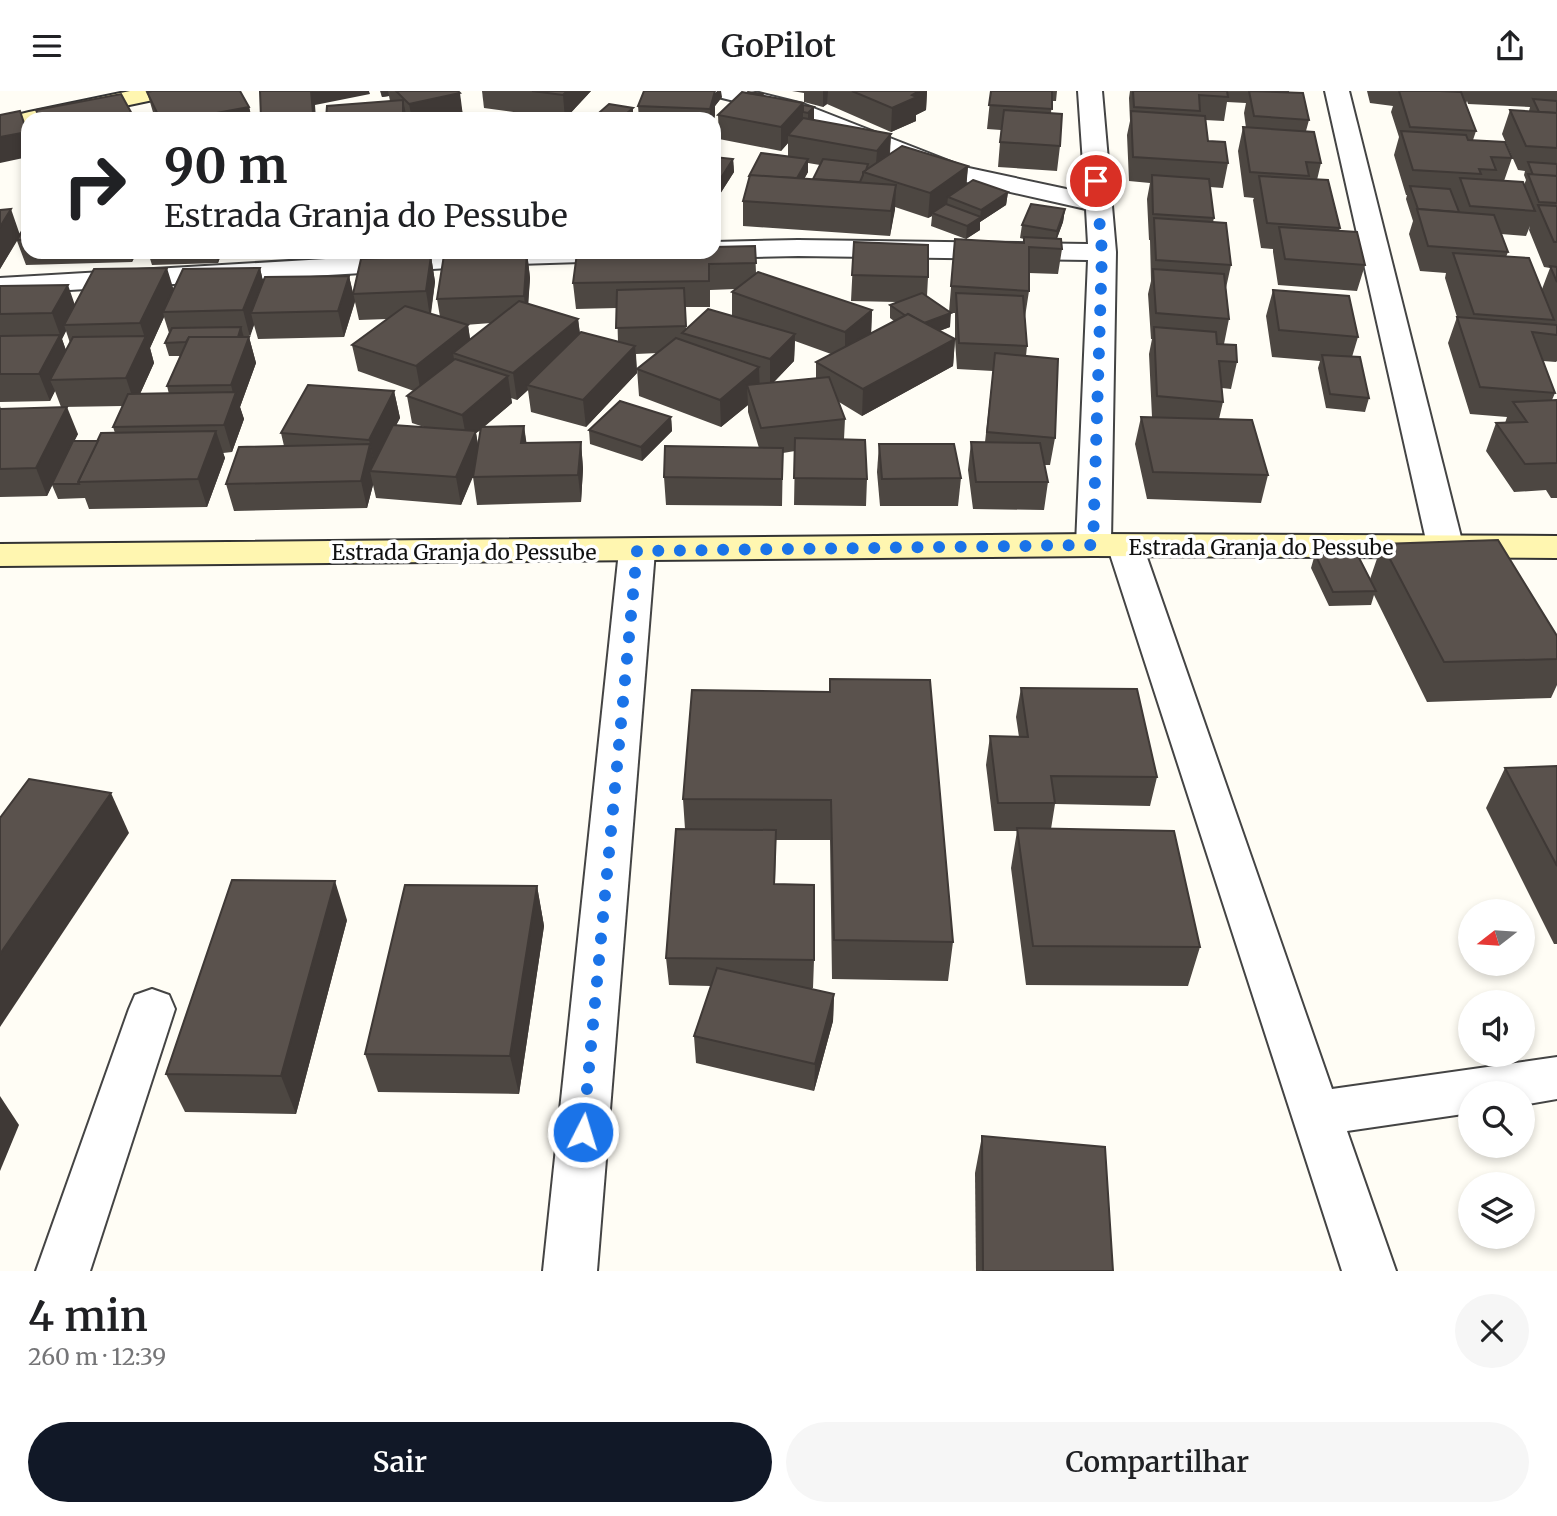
<!DOCTYPE html>
<html lang="pt">
<head>
<meta charset="utf-8">
<style>
	:root { --surface:#fff; --page:#f6f6f6; --text:#202124; --muted:#757577; --accent:#111827 }
	body { margin:0; font-family:Merriweather,serif; background:var(--page); color:var(--text); height:100vh; display:flex; flex-direction:column; font-size:26px; white-space:nowrap }
	* { box-sizing:border-box; margin:0 }
	p { font-size:23px; color:var(--muted) }
	.icon { flex:none; width:38px; height:38px; fill:none; stroke:currentColor; stroke-width:2; stroke-linecap:round; stroke-linejoin:round }
	.map { position:relative; height:1180px; overflow:hidden }
	.drawer { display:flex; flex-direction:column; background:var(--surface); flex:1 }
	.drawer>* { flex:none }
	.hud { position:absolute; left:21px; top:21px; width:700px; height:147px; border-radius:21px; box-shadow:0 4px 10px #0003; background:#fff; color:var(--text); overflow:hidden }
	.needle { width:46px; rotate:253deg }
	.tools { position:absolute; left:1458px; top:808px; display:grid; gap:14px }
	.tools a { display:grid; place-items:center; width:77px; height:77px; border-radius:50%; background:var(--surface); box-shadow:0 4px 10px #0003; font-size:35px }
	.pin { position:absolute; display:grid; place-items:center; width:60px; height:60px; color:#fff; margin:-30px; border:4px solid #fff; border-radius:50%; box-shadow:0 2px 7px #0007 }
	.me { position:absolute; width:77px; margin:-38px; rotate:5deg; stroke-linejoin:round; filter:drop-shadow(0 0 5px #0008) }
	.turn { display:flex; align-items:center; gap:24px; height:147px; padding:0 28px; font-size:32px }
	.turn .icon { width:91px; height:91px; stroke-width:2.5 }
	.turn b { display:block; font-size:49px; line-height:60px }
	.round { display:grid; place-items:center; flex:none; width:74px; height:74px; border-radius:37px; background:var(--page) }
	.head { display:flex; align-items:center; justify-content:space-between; height:119px; padding:0 28px }
	h1 { font-size:42px; font-weight:600; line-height:52px }
	.cta { display:flex; gap:14px; margin-top:auto; padding:14px 28px }
	.cta a { flex:1; height:80px; border-radius:42px; background:var(--accent); color:#fff; font-size:28px; font-weight:600; line-height:80px; text-align:center }
	.cta a+a { background:var(--page); color:var(--text) }
	header { display:flex; justify-content:space-between; align-items:center; height:91px; padding:0 28px; background:var(--surface); font-size:32px; font-weight:600 }
	.map>svg:first-child { display:block }
	.lines { fill:none; stroke-linecap:round; stroke-linejoin:round }
	.street-casing { stroke:#444; stroke-width:4 }
	.secondary-casing { stroke:#333; stroke-width:4 }
	.street { fill:#fff; fill-rule:evenodd }
	.secondary { fill:#fff6b0; fill-rule:evenodd }
	.wall { fill:#4d4742; fill-rule:evenodd }
	.shaded-wall { fill:#3f3936 }
	.building { fill:#5a524d; stroke:#3f3936; stroke-width:2 }
	.route { stroke:#1a73e8; stroke-width:12; stroke-dasharray:0 21.6 }
	.labels { text-anchor:middle; dominant-baseline:central; stroke-width:7; stroke-linejoin:round; paint-order:stroke }
	.street-label { font-size:21px; fill:#111; stroke:#fff }
</style>
</head>
<body>
<header><svg class="icon" aria-label="menu" viewBox="0 0 24 24"><path d="M4 6h16M4 12h16M4 18h16"/></svg>GoPilot<svg class="icon" aria-label="share" viewBox="0 0 24 24"><path d="M12 15V3M7 8l5-5 5 5M5 13v7h14v-7"/></svg></header>
<div class="map">
<svg width="1557" height="1180" viewBox="0 0 1557 1180">
	<rect width="100%" height="100%" fill="#fffdf5"/>
	<g class="lines">
		<defs>
			<g id="street">
				<polygon points="710,0 751,0 803,13 964,76 1085,102 1078,0 1102,0 1116,161 1111,450 1125,444 1137,447 1143,455 1332,998 1557,966 1557,1008 1522,1014 1522,1003 1470,1003 1470,1022 1347,1040 1396,1180 1342,1180 1108,457 1105,462 1093,465 1081,462 1076,454 1088,169 798,165 714,167 704,165 702,161 714,161 714,151 798,149 1088,153 1086,118 948,87 787,23 714,5"/>
				<polygon points="1325,0 1349,0 1464,458 1458,466 1446,469 1434,466 1428,458"/>
				<polygon points="444,161 659,161 655,167 645,169 518,173 0,203 0,187"/>
				<polygon points="637,449 649,452 655,460 597,1180 543,1180 619,460 625,452"/>
				<polygon points="152,898 169,904 175,918 90,1180 36,1180 129,918 135,904"/>
			</g>
			<g id="secondary">
				<polygon points="130,0 176,0 172,5 63,28 28,28 28,35 21,33 17,28 21,23 29,21"/>
				<polygon points="1093,443 1557,445 1557,467 1093,465 0,475 0,453"/>
			</g>
		</defs>
		<use href="#street" class="street-casing"/>
		<use href="#secondary" class="secondary-casing"/>
		<use href="#street" class="street"/>
		<use href="#secondary" class="secondary"/>
	</g>
	<g class="wall">
		<polygon points="380,0 458,0 463,25 451,28 326,28 390,10 389,5 382,6"/>
		<polygon points="482,0 591,0 565,28 484,17"/>
		<polygon points="792,0 927,0 926,19 916,24 916,30 891,41 827,13 823,16 804,11 804,2"/>
		<polygon points="991,0 1057,0 1056,10 1052,10 1051,22 1060,55 1057,80 998,76 1001,39 987,38"/>
		<polygon points="1130,0 1289,0 1289,1 1309,29 1306,40 1321,72 1317,89 1340,137 1339,140 1365,174 1357,200 1278,194 1273,161 1273,158 1261,157 1253,109 1254,107 1244,106 1238,60 1243,36 1246,37 1244,22 1246,12 1227,11 1224,30 1205,29 1208,50 1228,72 1223,97 1210,96 1214,127 1213,131 1231,174 1226,197 1229,228 1224,253 1237,271 1231,298 1222,297 1223,311 1219,328 1268,384 1261,412 1147,408 1135,353 1141,326 1152,326 1149,263 1152,248 1151,248 1148,203 1151,190 1150,149 1149,149 1147,108 1150,92 1129,90 1127,44 1130,30 1129,7"/>
		<path d="M1367 0H1557V270L1556 271 1543 270 1555 302 1552 309H1557V407H1551L1546 399 1514 401 1486 360 1496 332H1505L1507 326 1470 323 1448 252 1457 226 1445 187 1446 182 1420 180 1409 143 1413 130 1406 108 1407 104H1406L1394 64 1399 46 1391 21 1393 15 1370 12ZM1467 10 1468 13 1530 16 1529 20 1510 19 1502 43 1518 79 1525 80 1524 84 1526 89 1524 94 1504 90 1512 67 1473 49 1476 40 1466 13ZM1530 135 1529 139 1544 176 1550 177 1542 198 1506 166 1508 161 1501 143 1526 145Z"/>
		<polygon points="147,1 249,16 252,28 155,28"/>
		<path d="M763 3V5L803 12V14L814 29 891 43 890 63 968 75 966 93 1008 101 1006 114 980 131V139L966 148 931 135 932 125 928 127 895 116 890 145 743 135V110L749 89V85L788 65V52L781 60 719 48 718 24ZM808 72 820 74 813 88H804L808 81Z"/>
		<polygon points="722,6 715,15 715,24 714,28 639,28 638,15"/>
		<polygon points="714,66 733,68 734,81 720,103 714,102"/>
		<path d="M1065 118 1063 131 1057 147 1062 158 1058 183 1029 182V200L1025 226 1027 255 1026 265 1055 347 1050 374H1044L1048 391 1044 419 973 418 968 379 971 351H985L993 280 957 278 955 249 953 275 862 325 839 311 845 328 844 348 867 388 866 415 794 414 795 360 783 362 782 415 666 414 664 386 759 357 748 321V314L721 336 639 305 637 278 658 262 636 263 637 282 586 336 531 321 528 299 517 309 511 307 512 312 484 336 524 335 526 352 581 351 583 378 581 411 477 414 473 386 461 414 376 407 373 394 367 417 234 420 226 393 284 355 281 342 394 300 400 327 396 334 424 336 412 332 407 305 414 300 358 280 352 254 387 228 359 229 355 211 344 246 258 248 254 234 249 246 256 272 240 316 244 328 232 361 223 362 225 367 207 416 89 418 85 407 58 408 52 394 47 405 0 406V315L1 318 78 343 74 350H98L115 342 113 336 123 315 61 316 55 300 50 310 0 311V195L75 213 174 198 260 177 263 191 349 185 353 203 431 165 435 191 431 223 440 226 437 208 527 161 530 187 528 213 578 228 580 242 618 251 617 217 576 218 573 192 714 161 755 155 756 182 872 219 871 242 894 230 890 227V214L897 211 851 210 854 151 928 186 927 205 949 221 955 148 1023 152 1024 148 1020 147 1022 134ZM736 198 732 201V225L686 238 685 216H710V199ZM950 222H955V248L939 240 950 236ZM164 226 169 242 165 252 169 265H180L167 295 169 303H140L154 272 150 257ZM491 232 470 249 468 234H465ZM66 240 70 252 66 260 62 248ZM795 250 831 263 816 271V287L774 291 794 270ZM481 339 478 353 476 342Z"/>
		<polygon points="0,119 20,143 28,129 28,161 137,161 132,171 26,174 17,150 0,178"/>
		<polygon points="148,161 222,161 218,172 152,174"/>
		<polygon points="1273,199 1358,246 1352,266 1369,307 1365,321 1326,317 1318,277 1320,270 1272,266 1266,225"/>
		<polygon points="671,326 672,340 642,370 590,353 589,339"/>
		<polygon points="879,353 961,387 958,415 880,415 877,381"/>
		<polygon points="1382,453 1557,545 1557,594 1551,607 1427,611 1374,504 1371,514 1329,515 1311,477 1315,463 1370,488"/>
		<polygon points="830,588 953,851 948,890 832,888 830,749 776,749 775,793 814,869 813,897 806,897 834,903 833,930 814,1000 696,972 694,945 711,895 669,894 666,867 685,738 683,708 829,601"/>
		<polygon points="1021,597 1157,686 1150,715 1055,713 1051,738 1200,856 1188,895 1026,894 1011,777 1017,740 994,740 986,674 990,645 1019,646 1016,626"/>
		<polygon points="1557,675 1557,853 1554,853 1486,717 1505,677"/>
		<polygon points="537,795 544,835 519,1003 378,1001 365,963"/>
		<polygon points="347,829 296,1023 185,1021 166,983"/>
		<polygon points="982,1045 1113,1180 976,1180 975,1082"/>
	</g>
	<g class="shaded-wall">
		<polygon points="276,0 369,0 370,3 315,14 316,28 261,28"/>
		<polygon points="381,0 388,0 389,5 382,6"/>
		<polygon points="567,0 591,0 565,28 563,4"/>
		<polygon points="717,0 721,0 722,6 715,15 715,24 714,29 710,28 710,7"/>
		<polygon points="823,0 828,0 827,13 823,16"/>
		<polygon points="919,0 927,0 926,19 916,24 916,30 891,41 892,17"/>
		<polygon points="460,2 463,25 451,28 412,28 409,13"/>
		<polygon points="403,9 407,28 403,28"/>
		<polygon points="803,12 803,36 788,44 788,52 781,60 781,36"/>
		<polygon points="249,16 252,28 184,28"/>
		<polygon points="814,16 814,29 808,34 808,22"/>
		<polygon points="633,17 633,28 620,28"/>
		<polygon points="20,20 28,42 28,66 0,72 0,46"/>
		<polygon points="132,23 134,28 119,28 118,26"/>
		<polygon points="891,43 889,67 875,85 877,60"/>
		<polygon points="733,68 734,81 720,103 719,90"/>
		<polygon points="808,68 808,81 796,103 796,90"/>
		<polygon points="968,75 966,100 948,106 947,114 932,122 932,125 928,127 930,102"/>
		<polygon points="896,94 895,119 890,145 891,120"/>
		<polygon points="1008,101 1006,114 980,131 980,139 966,148 967,135 980,127 981,119"/>
		<polygon points="11,118 20,144 0,178 0,136"/>
		<polygon points="1065,118 1063,131 1055,153 1057,140"/>
		<polygon points="129,161 137,161 132,171"/>
		<polygon points="215,161 222,161 218,172"/>
		<polygon points="527,161 530,187 527,231 524,205"/>
		<polygon points="431,165 435,191 430,226 426,200"/>
		<polygon points="167,177 175,203 163,221 164,226 150,257 154,272 135,314 126,287 145,247 140,232"/>
		<polygon points="260,177 266,203 251,222 254,234 250,246 243,219"/>
		<polygon points="349,185 355,210 344,246 338,220"/>
		<polygon points="68,194 77,220 64,234 66,240 62,248 70,270 50,289 55,300 50,310 39,283 60,244 52,222"/>
		<polygon points="872,219 871,245 845,267 845,241"/>
		<polygon points="951,222 950,236 918,248 919,234"/>
		<polygon points="578,228 581,254 527,294 528,299 517,309 513,282"/>
		<polygon points="468,234 472,261 453,262 455,274 421,302 416,275"/>
		<polygon points="241,236 245,250 236,250"/>
		<polygon points="795,243 794,270 770,295 770,268"/>
		<polygon points="249,246 256,272 240,316 244,328 232,361 224,334 234,306 231,294"/>
		<polygon points="955,248 953,275 862,325 863,298"/>
		<polygon points="635,255 637,282 586,336 583,309"/>
		<polygon points="759,276 760,303 747,294 748,314 721,336 720,309"/>
		<polygon points="508,285 512,312 476,342 480,367 461,414 456,386 467,351 462,324"/>
		<polygon points="394,300 400,327 375,376 369,349"/>
		<polygon points="67,316 78,343 47,405 36,377"/>
		<polygon points="671,326 672,340 642,370 641,356"/>
		<polygon points="524,335 528,362 521,352"/>
		<polygon points="216,340 225,367 207,416 198,388"/>
		<polygon points="581,351 583,378 581,411 578,384"/>
		<polygon points="370,353 376,380 370,380 373,394 367,417 361,390"/>
		<polygon points="111,702 129,742 0,936 0,863"/>
		<polygon points="335,790 347,829 296,1023 281,985"/>
		<polygon points="537,795 544,835 519,1003 510,965"/>
		<polygon points="834,903 833,930 814,1000 815,973"/>
		<polygon points="0,1005 19,1034 0,1080"/>
	</g>
	<g class="building">
		<polygon points="152,0 240,0 249,16 184,28 160,28 147,1"/>
		<polygon points="260,0 311,0 313,22 261,27"/>
		<polygon points="396,0 458,0 460,2 409,13"/>
		<polygon points="532,0 567,0 563,4"/>
		<polygon points="644,0 715,0 710,18 638,15"/>
		<polygon points="852,0 919,0 912,4 917,6 892,17"/>
		<polygon points="991,0 1052,0 1052,18 989,14"/>
		<polygon points="1133,0 1227,0 1228,6 1199,4 1200,20 1134,16"/>
		<polygon points="1249,0 1303,2 1309,29 1254,25"/>
		<polygon points="1399,0 1440,0 1461,1 1476,40 1410,36"/>
		<polygon points="742,1 803,12 781,36 718,24"/>
		<polygon points="748,1 763,3 762,4 747,2"/>
		<polygon points="121,3 132,23 118,26 119,28 40,28 36,19"/>
		<polygon points="1533,8 1557,10 1557,22 1539,21"/>
		<polygon points="403,9 403,28 326,28 327,15"/>
		<polygon points="609,13 633,17 620,28 592,28"/>
		<polygon points="803,14 814,16 808,22 803,21"/>
		<polygon points="1004,19 1062,23 1060,55 1000,51"/>
		<polygon points="1510,19 1557,22 1557,57 1526,55"/>
		<polygon points="20,20 27,41 0,46 0,24"/>
		<polygon points="1131,20 1205,25 1208,50 1225,51 1228,72 1133,66"/>
		<polygon points="508,24 525,28 502,28"/>
		<polygon points="803,27 891,43 877,60 788,44"/>
		<polygon points="1243,36 1314,41 1321,72 1306,71 1309,85 1250,81"/>
		<polygon points="1401,40 1466,44 1468,49 1505,51 1512,67 1491,66 1496,79 1479,78 1481,83 1413,79"/>
		<polygon points="902,55 968,75 930,102 863,81"/>
		<polygon points="761,62 808,68 797,87 749,85"/>
		<polygon points="714,66 733,68 719,90 714,89"/>
		<polygon points="823,68 868,73 866,79 863,81 863,84 860,91 813,88"/>
		<polygon points="1528,71 1557,73 1557,85 1533,84"/>
		<polygon points="1528,83 1557,85 1557,112 1539,111"/>
		<polygon points="750,84 896,94 891,120 743,110"/>
		<polygon points="1152,84 1209,88 1214,127 1153,123"/>
		<polygon points="1259,85 1328,89 1340,137 1267,132"/>
		<polygon points="1460,87 1523,91 1535,120 1470,115"/>
		<polygon points="973,89 1008,101 981,119 948,106"/>
		<polygon points="1410,95 1450,98 1459,121 1418,118"/>
		<polygon points="946,113 981,126 967,135 932,122"/>
		<polygon points="1031,113 1065,118 1057,140 1022,134"/>
		<polygon points="1538,114 1557,115 1557,151 1554,151"/>
		<polygon points="11,118 0,136 0,119"/>
		<polygon points="1417,118 1494,124 1508,161 1428,155"/>
		<polygon points="1154,127 1226,132 1231,174 1156,169"/>
		<polygon points="28,129 28,149 17,149"/>
		<polygon points="1279,136 1357,141 1365,174 1285,168"/>
		<polygon points="1024,146 1061,148 1062,158 1029,156 1029,200 951,195 955,148 1024,152"/>
		<polygon points="854,151 928,154 928,186 852,184"/>
		<polygon points="755,155 756,172 709,173 709,190 573,192 577,162 714,161 714,156"/>
		<polygon points="527,161 524,205 437,208 444,164"/>
		<polygon points="1453,162 1529,167 1554,229 1474,223"/>
		<polygon points="431,165 426,200 353,203 361,168"/>
		<polygon points="1550,175 1557,176 1557,191"/>
		<polygon points="167,177 140,232 64,234 94,178"/>
		<polygon points="260,177 243,219 163,221 183,178"/>
		<polygon points="1153,178 1224,183 1229,228 1156,222"/>
		<polygon points="758,181 872,219 845,241 732,201"/>
		<polygon points="349,185 338,220 251,222 265,186"/>
		<polygon points="68,194 52,222 0,223 0,195"/>
		<polygon points="684,197 686,235 616,237 617,199"/>
		<polygon points="1273,199 1349,205 1358,246 1279,239"/>
		<polygon points="922,202 951,222 924,232 908,223 906,225 890,214"/>
		<polygon points="956,202 1023,205 1027,255 959,252"/>
		<polygon points="519,210 578,228 513,282 453,262"/>
		<polygon points="405,215 468,234 416,275 352,254"/>
		<polygon points="708,218 795,243 770,268 682,242"/>
		<polygon points="908,223 955,248 863,298 816,271"/>
		<polygon points="1457,226 1557,234 1557,244 1532,241 1555,302 1480,296"/>
		<polygon points="241,236 238,246 189,246 186,251 165,252 172,237"/>
		<polygon points="1154,236 1216,241 1217,253 1236,254 1237,271 1219,270 1223,311 1157,305"/>
		<polygon points="581,241 635,255 583,309 527,294"/>
		<polygon points="60,244 39,283 0,283 0,245"/>
		<polygon points="146,245 126,287 50,289 73,246"/>
		<polygon points="189,246 249,246 231,294 167,295"/>
		<polygon points="676,247 759,276 720,309 637,278"/>
		<polygon points="995,262 1058,268 1055,347 987,341"/>
		<polygon points="1322,264 1360,266 1369,307 1330,303"/>
		<polygon points="455,268 508,285 462,324 407,305"/>
		<polygon points="829,286 845,328 761,337 747,294"/>
		<polygon points="308,294 394,300 369,349 281,342"/>
		<polygon points="236,301 224,334 113,336 128,303"/>
		<polygon points="1557,309 1557,372 1525,373 1496,332 1527,331 1513,311"/>
		<polygon points="620,310 671,326 641,356 589,339"/>
		<polygon points="67,316 36,377 0,378 0,318"/>
		<polygon points="1141,326 1252,329 1268,384 1153,381"/>
		<polygon points="393,334 476,340 456,386 370,380"/>
		<polygon points="524,335 521,352 581,351 578,384 473,386 481,336"/>
		<polygon points="216,340 198,388 78,391 101,342"/>
		<polygon points="795,347 865,349 867,388 794,387"/>
		<polygon points="73,350 98,350 78,391 79,393 52,393"/>
		<polygon points="971,351 1040,352 1048,391 976,391"/>
		<polygon points="370,353 361,390 226,393 239,356"/>
		<polygon points="879,353 954,353 961,387 882,388"/>
		<polygon points="665,355 783,357 782,388 664,386"/>
		<polygon points="1498,449 1557,545 1557,568 1444,571 1382,453"/>
		<polygon points="1356,461 1376,500 1333,501 1315,463"/>
		<polygon points="830,588 930,589 953,851 834,849 831,709 683,708 692,599 830,601"/>
		<polygon points="1021,597 1137,598 1157,686 1051,685 1055,712 998,712 990,645 1028,646"/>
		<polygon points="1557,675 1557,775 1505,677"/>
		<polygon points="29,688 111,702 0,863 0,727"/>
		<polygon points="1017,737 1174,740 1200,856 1033,855"/>
		<polygon points="676,738 776,739 774,793 814,794 814,869 666,867"/>
		<polygon points="232,789 335,790 281,985 166,983"/>
		<polygon points="405,794 537,795 510,965 365,963"/>
		<polygon points="717,877 834,903 815,973 694,945"/>
		<polygon points="982,1045 1105,1056 1113,1180 983,1180"/>
	</g>
	<g class="lines">
		<polyline class="route" points="583,1041 637,460 1093,454 1102,161 1096,90"/>
	</g>
	<g class="labels">
		<g class="street-label">
			<text x="1261" y="456">Estrada Granja do Pessube</text>
			<text x="464" y="461">Estrada Granja do Pessube</text>
		</g>
	</g>
</svg>
<div class="tools">
<a><svg class="needle" viewBox="-14 -14 28 28"><path d="M0-13l5 13h-10z" fill="#e53935"/><path d="M0 13l5-13h-10z" fill="#757577"/></svg></a>
<a><svg class="icon" aria-label="sound" viewBox="0 0 24 24"><path d="M4 9h4l5-4v14l-5-4H4zM17 9q2 3 0 6"/></svg></a>
<a><svg class="icon" aria-label="search" viewBox="0 0 24 24"><circle cx="10" cy="10" r="6"/><path d="M15 15l6 6"/></svg></a>
<a><svg class="icon" aria-label="layers" viewBox="0 0 24 24"><path d="M12 4l9 5-9 5-9-5zM3 14l9 5 9-5"/></svg></a>
</div>
<div class="pin" style="left:1096px;top:90px;background:#d93025"><svg class="icon" aria-label="arrive" viewBox="0 0 24 24"><path d="M6 21V4h12l-3 4 3 4H6"/></svg></div>
<svg class="me" style="left:583px;top:1041px" viewBox="-20 -20 40 40"><circle r="17" fill="#1a73e8" stroke="#fff" stroke-width="3"/><path d="M0-11L8 9 0 5-8 9z" fill="#fff"/></svg>
<div class="hud">
<div class="turn"><svg class="icon" aria-label="right" viewBox="0 0 24 24"><path d="M7 20v-9h11M14 6l5 5-5 5"/></svg><div><b>90 m</b>Estrada Granja do Pessube</div></div>
</div>
</div>
<section class="drawer">
<div class="head"><div><h1>4 min</h1><p>260 m · 12:39</p></div><a class="round"><svg class="icon" aria-label="close" viewBox="0 0 24 24"><path d="M6 6l12 12M18 6L6 18"/></svg></a></div>
<div class="cta"><a>Sair</a><a>Compartilhar</a></div>
</section>
</body>
</html>
